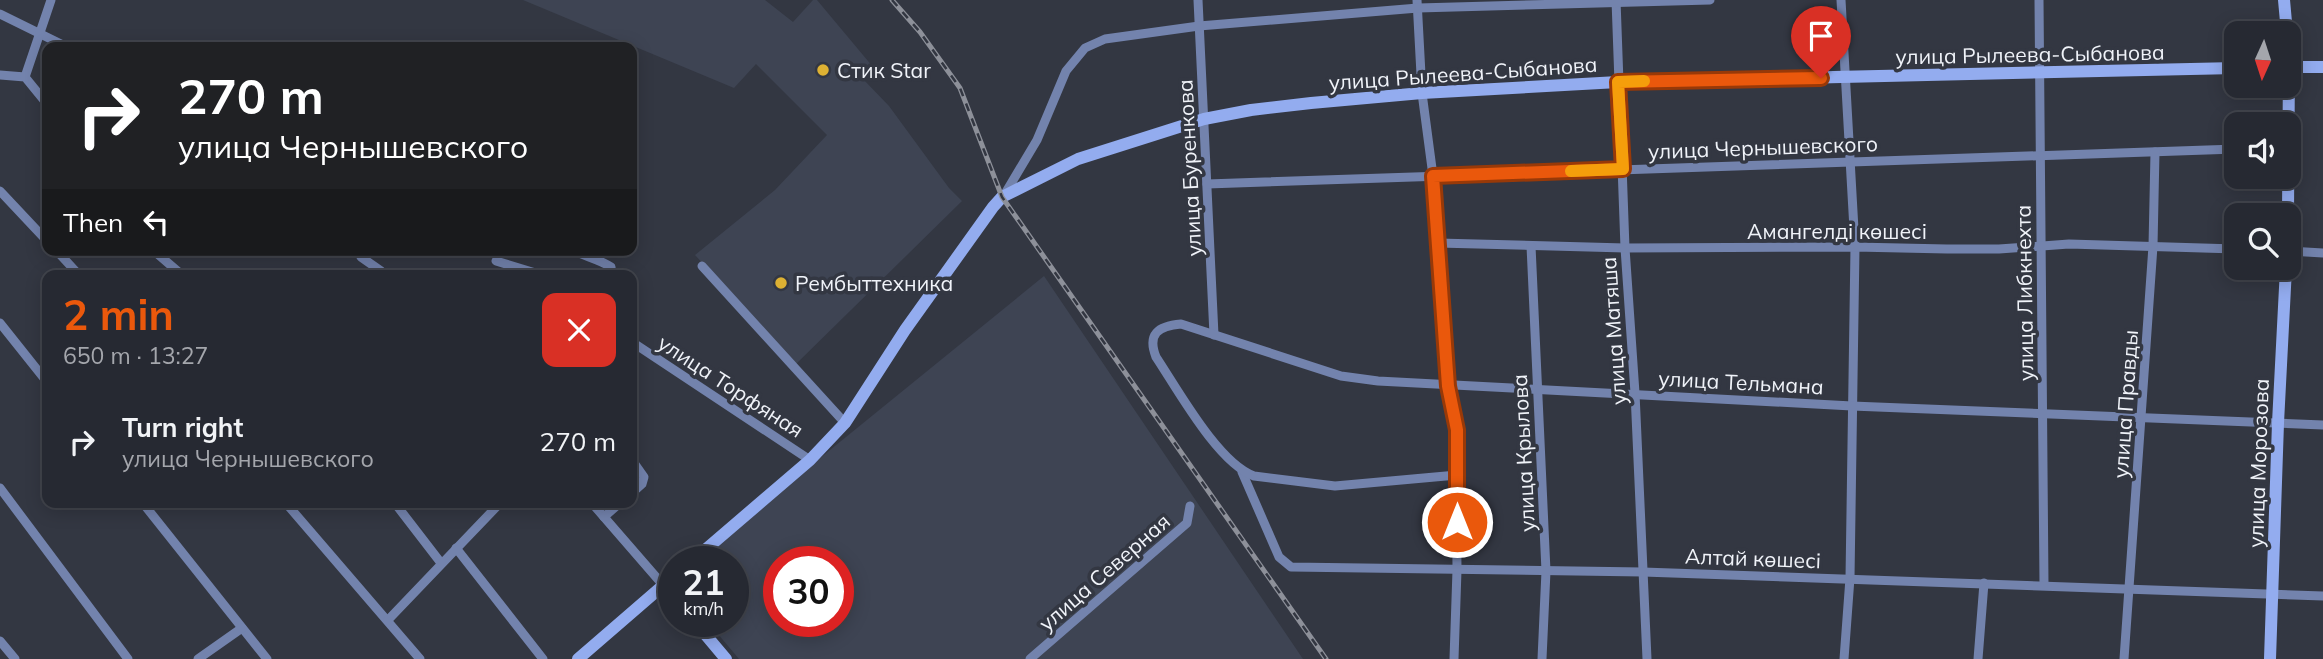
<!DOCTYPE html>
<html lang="en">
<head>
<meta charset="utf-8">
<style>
	:root { --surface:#262932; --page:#2e313a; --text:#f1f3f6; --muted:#a4a6ac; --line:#42454d; --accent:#ea580c }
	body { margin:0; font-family:Mulish,sans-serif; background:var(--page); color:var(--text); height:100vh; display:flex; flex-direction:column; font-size:26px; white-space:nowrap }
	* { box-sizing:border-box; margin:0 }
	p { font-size:23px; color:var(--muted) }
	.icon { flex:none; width:38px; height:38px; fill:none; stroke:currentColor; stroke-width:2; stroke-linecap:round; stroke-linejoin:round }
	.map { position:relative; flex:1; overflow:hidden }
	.sheet { position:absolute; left:42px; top:270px; width:595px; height:238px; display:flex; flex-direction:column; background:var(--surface); border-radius:14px; box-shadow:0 4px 18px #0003,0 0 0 2px var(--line) }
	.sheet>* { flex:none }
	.hud { position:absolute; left:42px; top:42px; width:595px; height:214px; border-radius:14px; box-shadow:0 4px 18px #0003,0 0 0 2px var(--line); background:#202124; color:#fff; overflow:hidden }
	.needle { width:46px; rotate:183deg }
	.controls { position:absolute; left:2224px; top:21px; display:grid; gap:14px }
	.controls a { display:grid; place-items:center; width:77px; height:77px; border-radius:14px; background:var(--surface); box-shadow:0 4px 18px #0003,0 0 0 2px var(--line); font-size:35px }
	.speed { position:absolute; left:658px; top:546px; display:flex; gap:14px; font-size:35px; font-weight:700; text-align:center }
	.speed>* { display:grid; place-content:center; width:91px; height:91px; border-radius:50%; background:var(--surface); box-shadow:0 4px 18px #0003,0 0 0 2px var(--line); line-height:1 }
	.speed small { font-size:18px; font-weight:400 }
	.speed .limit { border:10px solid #d22; background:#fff; color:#111 }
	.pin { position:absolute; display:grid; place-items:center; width:60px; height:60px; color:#fff; margin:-72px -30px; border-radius:50% 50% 50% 0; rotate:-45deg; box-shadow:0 0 7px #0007 }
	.pin .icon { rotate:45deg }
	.me { position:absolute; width:77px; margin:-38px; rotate:0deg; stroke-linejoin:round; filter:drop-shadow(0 0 5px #0008) }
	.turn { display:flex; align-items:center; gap:24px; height:147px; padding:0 21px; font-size:32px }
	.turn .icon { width:91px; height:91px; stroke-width:2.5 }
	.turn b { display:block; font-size:49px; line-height:60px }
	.then { display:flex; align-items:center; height:66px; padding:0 21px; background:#0003; gap:14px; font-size:26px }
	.round { display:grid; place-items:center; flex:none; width:74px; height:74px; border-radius:14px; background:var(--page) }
	.headline { display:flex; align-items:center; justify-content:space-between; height:119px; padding:0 21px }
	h1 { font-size:42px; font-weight:700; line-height:52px; color:var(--accent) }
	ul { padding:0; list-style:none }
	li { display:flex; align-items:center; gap:21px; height:105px; padding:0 21px }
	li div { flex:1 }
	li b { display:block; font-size:26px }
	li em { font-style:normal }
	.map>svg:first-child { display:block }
	.built { fill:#3e4453; fill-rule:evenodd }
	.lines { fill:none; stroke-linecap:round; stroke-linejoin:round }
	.street { stroke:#7383ad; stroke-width:9 }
	.secondary { stroke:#93acef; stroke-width:12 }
	.rail-casing { stroke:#8d9099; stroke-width:5 }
	.rail { stroke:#333742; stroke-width:2.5; stroke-dasharray:8; stroke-linecap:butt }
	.route-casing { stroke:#983908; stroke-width:18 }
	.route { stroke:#ea580c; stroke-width:12 }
	.slow { stroke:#f59e0b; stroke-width:12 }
	.poi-dot { fill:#ddb133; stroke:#333742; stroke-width:2.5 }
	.labels { text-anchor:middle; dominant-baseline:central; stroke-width:7; stroke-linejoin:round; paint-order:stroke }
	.street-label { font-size:21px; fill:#f0f3f9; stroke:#333742 }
	.poi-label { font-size:21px; fill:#f0f3f9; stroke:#333742; text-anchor:start }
</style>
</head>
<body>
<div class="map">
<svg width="2323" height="659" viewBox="0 0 2323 659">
	<rect width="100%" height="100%" fill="#333742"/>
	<g class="built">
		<polygon points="523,0 765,0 793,22 813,0 817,0 873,67 862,78 889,106 949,188 962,201 795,365 695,255 775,190 827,135 756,64 734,88"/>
		<path d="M1044 276 1303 659H739L707 621H733V562H692ZM779 562H838V621H779Z"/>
	</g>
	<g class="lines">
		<g class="street">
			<polyline points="1198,0 1214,335"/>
			<polyline points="1417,0 1422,93 1433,176 1448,386 1456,430 1457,570 1454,659"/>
			<polyline points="1616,0 1625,248 1635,393 1647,659"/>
			<polyline points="1841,0 1855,247 1850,578 1844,659"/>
			<polyline points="2039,0 2044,585"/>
			<polyline points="0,14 67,47"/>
			<polyline points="0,75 25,77 47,104"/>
			<polyline points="25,77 51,0"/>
			<polyline points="1207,184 2236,149"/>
			<polyline points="0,191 47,241"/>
			<polyline points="1003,197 1037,140 1066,71 1085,48 1105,39 1199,26 1418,8 1710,0"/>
			<polyline points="1438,243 1625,248 1855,247 1947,249 1999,249 2069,244 2236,249"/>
			<polyline points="1531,246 1546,571 1542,659"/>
			<polyline points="56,250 79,275"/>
			<polyline points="153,250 182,275"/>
			<polyline points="358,250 361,257 381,271 381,275"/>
			<path d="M572 250C584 256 601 260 611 267L612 275"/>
			<polyline points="2289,251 2323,253"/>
			<polyline points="496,261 542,275"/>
			<polyline points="702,266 845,423"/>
			<polyline points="0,323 47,382"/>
			<polyline points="632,342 810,460"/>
			<polyline points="632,460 644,477 642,484 632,493"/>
			<polyline points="1242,472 1279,557 1291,567 1643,572 2323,596"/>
			<path d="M1457 475 1335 486 1254 476C1218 463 1178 390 1156 357 1147 334 1158 326 1181 324L1341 376 1378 381 1852 406 2323 425"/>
			<polyline points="0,488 128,659"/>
			<polyline points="142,502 267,659"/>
			<polyline points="285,502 420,659"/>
			<polyline points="394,502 441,563"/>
			<polyline points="591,502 663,585"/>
			<polyline points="604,517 621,502"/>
			<polyline points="456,548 543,659"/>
			<polyline points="388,620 501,502"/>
			<polyline points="0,641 15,659"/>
			<polyline points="198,659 242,628"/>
			<polyline points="1030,659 1187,523 1190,506"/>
			<polyline points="1978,659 1984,583"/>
			<polyline points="2124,659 2153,246 2155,152"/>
		</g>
		<g class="secondary">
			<polyline points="2284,0 2287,33"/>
			<polyline points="2289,67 2323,67"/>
			<polyline points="2288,215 2289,59"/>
			<polyline points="691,562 810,460 845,423 905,330 993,207 1002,197 1078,159 1204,119 1251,110 1311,103 1422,93 1618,82 2236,68"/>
			<polyline points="663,585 674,598"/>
			<polyline points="694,621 726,659"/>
			<polyline points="578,659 674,576"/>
			<polyline points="2270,659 2278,423 2286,268"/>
		</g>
		<defs>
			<polyline id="rail" points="892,0 920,32 960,88 1002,197 1326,659"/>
		</defs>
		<use href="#rail" class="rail-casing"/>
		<use href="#rail" class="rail"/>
	</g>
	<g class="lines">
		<defs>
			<polyline id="route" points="1457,522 1457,430 1448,386 1433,176 1623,169 1618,82 1821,78"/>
		</defs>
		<use href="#route" class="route-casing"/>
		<use href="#route" class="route"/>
		<polyline class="slow" points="1571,171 1623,169 1618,82 1644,81"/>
	</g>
	<g class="poi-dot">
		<circle cx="823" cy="70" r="7"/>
		<circle cx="781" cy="283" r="7"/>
	</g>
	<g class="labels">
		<g class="street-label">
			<text transform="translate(2030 54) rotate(-1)">улица Рылеева-Сыбанова</text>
			<text transform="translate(1463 73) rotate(-4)">улица Рылеева-Сыбанова</text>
			<text transform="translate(1763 147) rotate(-2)">улица Чернышевского</text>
			<text transform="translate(1189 168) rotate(-93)">улица Буренкова</text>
			<text x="1837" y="231">Амангелді көшесі</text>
			<text transform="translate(2024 293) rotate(-91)">улица Либкнехта</text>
			<text transform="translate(1613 331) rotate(-94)">улица Матяша</text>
			<text transform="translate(1741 382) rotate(3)">улица Тельмана</text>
			<text transform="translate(731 386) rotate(33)">улица Торфяная</text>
			<text transform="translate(2125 404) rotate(-86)">улица Правды</text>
			<text transform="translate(1523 453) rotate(-93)">улица Крылова</text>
			<text transform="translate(2258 463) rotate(-88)">улица Морозова</text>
			<text transform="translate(1753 558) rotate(2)">Алтай көшесі</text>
			<text transform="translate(1104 572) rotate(-41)">улица Северная</text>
		</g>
		<g class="poi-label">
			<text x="837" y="70">Стик Star</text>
			<text x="795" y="283">Рембыттехника</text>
		</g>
	</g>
</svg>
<div class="controls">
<a><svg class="needle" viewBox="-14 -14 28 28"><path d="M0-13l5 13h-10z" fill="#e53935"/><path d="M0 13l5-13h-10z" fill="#a4a6ac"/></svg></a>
<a><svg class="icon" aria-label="sound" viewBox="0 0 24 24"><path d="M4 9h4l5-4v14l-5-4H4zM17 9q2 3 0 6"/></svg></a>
<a><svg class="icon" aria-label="search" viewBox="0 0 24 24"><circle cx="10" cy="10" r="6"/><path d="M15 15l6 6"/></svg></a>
</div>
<div class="speed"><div>21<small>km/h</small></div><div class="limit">30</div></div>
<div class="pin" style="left:1821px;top:78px;background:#d93025"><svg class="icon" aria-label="arrive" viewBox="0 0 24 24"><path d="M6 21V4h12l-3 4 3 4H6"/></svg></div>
<svg class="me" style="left:1457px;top:522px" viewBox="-20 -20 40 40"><circle r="17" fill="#ea580c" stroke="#fff" stroke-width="3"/><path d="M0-11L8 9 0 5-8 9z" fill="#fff"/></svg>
<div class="hud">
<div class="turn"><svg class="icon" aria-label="right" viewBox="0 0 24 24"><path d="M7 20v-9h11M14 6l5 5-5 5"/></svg><div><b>270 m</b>улица Чернышевского</div></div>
<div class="then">Then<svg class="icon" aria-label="left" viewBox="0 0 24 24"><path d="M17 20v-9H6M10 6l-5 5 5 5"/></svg></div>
</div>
<section class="sheet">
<div class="headline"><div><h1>2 min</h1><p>650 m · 13:27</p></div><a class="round" style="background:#d93025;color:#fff"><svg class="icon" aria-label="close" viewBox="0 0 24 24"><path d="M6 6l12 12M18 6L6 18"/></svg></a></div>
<ul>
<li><svg class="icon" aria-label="right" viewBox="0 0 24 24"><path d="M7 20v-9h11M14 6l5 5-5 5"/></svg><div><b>Turn right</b><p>улица Чернышевского</p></div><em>270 m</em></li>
</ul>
</section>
</div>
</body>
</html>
